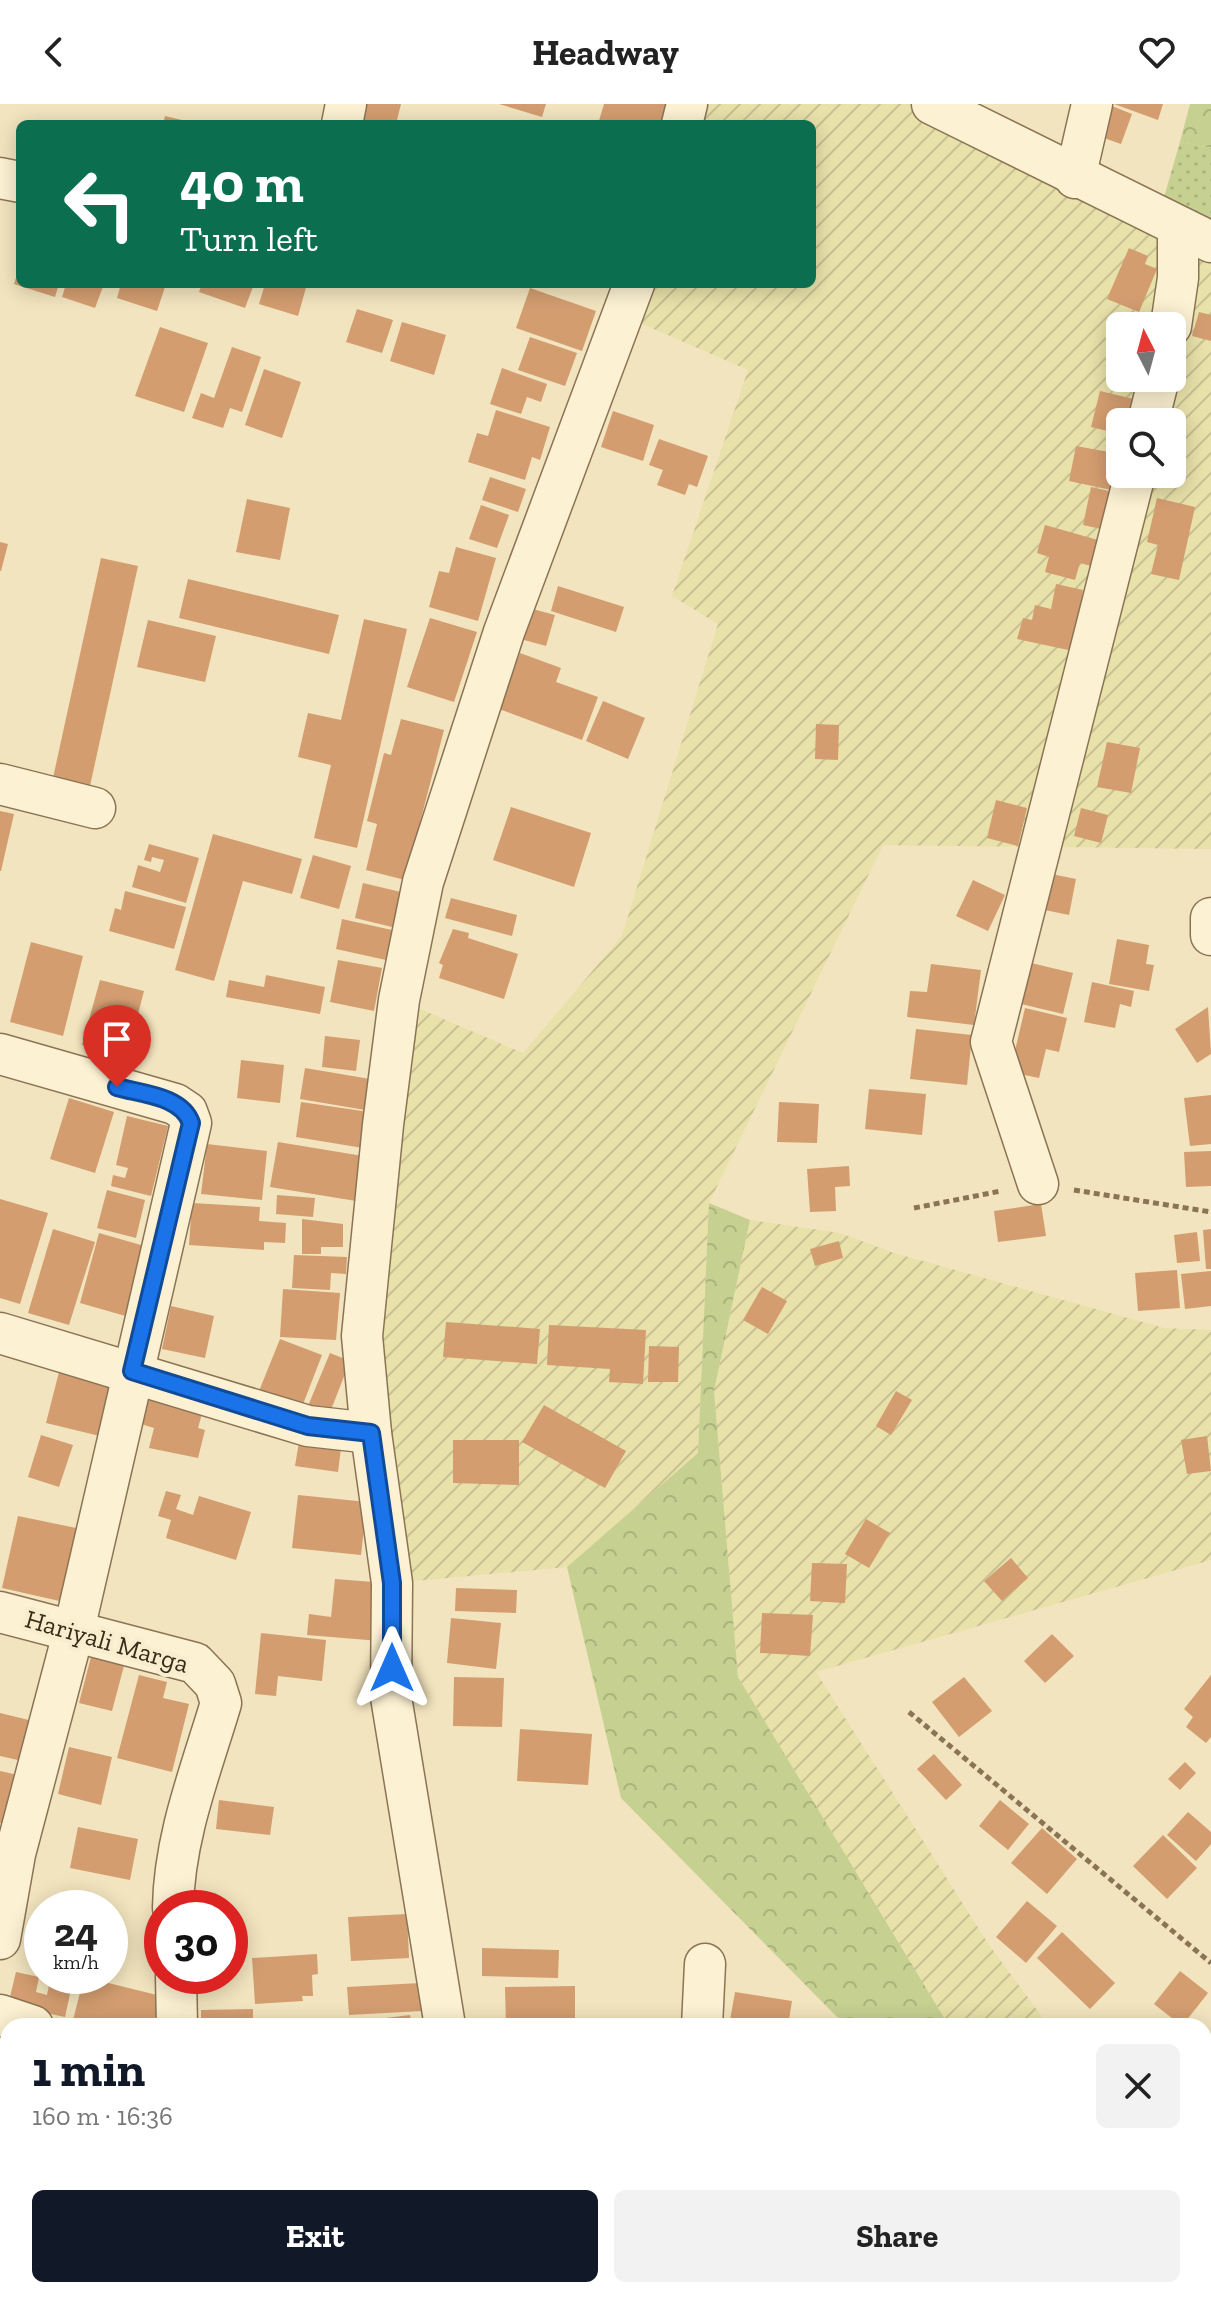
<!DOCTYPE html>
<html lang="en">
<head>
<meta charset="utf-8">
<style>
	:root { --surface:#fff; --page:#f2f2f2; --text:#222; --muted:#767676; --accent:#111827 }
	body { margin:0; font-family:"Zilla Slab",serif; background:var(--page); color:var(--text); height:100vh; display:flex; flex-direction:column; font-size:30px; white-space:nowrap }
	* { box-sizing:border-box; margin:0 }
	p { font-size:26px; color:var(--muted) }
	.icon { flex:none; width:44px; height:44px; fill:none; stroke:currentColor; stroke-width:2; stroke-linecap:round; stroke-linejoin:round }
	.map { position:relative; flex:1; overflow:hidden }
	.drawer { position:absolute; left:0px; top:1914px; width:1212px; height:280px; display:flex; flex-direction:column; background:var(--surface); border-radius:24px 24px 0 0; box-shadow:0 4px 20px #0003 }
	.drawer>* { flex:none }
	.top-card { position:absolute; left:16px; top:16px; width:800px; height:168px; border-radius:12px; box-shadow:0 4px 20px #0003; background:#0b6e4f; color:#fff; overflow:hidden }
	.needle { width:52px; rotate:354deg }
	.fabs { position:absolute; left:1106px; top:208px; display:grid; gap:16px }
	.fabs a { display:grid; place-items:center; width:80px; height:80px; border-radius:12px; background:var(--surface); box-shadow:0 4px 20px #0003; font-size:40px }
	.speed { position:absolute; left:24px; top:1786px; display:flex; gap:16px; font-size:40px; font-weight:700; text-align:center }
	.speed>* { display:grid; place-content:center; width:104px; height:104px; border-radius:50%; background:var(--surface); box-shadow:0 4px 20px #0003; line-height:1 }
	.speed small { font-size:20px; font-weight:400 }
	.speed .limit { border:12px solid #d22; background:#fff; color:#111 }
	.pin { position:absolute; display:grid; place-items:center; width:68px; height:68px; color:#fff; margin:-82px -34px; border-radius:50% 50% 50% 0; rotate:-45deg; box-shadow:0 0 8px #0007 }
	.pin .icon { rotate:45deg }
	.me { position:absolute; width:88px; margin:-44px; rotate:0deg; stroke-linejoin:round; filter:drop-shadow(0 0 6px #0008) }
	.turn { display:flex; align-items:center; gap:28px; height:168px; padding:0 32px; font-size:36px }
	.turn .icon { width:104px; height:104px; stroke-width:2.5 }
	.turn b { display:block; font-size:56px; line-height:68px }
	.round { display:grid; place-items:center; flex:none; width:84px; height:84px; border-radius:12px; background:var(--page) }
	.summary { display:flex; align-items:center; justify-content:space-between; height:136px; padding:0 32px }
	h1 { font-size:48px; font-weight:700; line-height:60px; color:var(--accent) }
	.action { display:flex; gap:16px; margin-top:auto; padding:16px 32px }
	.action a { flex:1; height:92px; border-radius:12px; background:var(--accent); color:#fff; font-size:32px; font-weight:700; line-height:92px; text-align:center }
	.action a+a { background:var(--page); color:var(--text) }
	header { display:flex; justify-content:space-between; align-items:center; height:104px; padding:0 32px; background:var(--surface); font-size:36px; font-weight:700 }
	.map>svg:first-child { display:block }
	.farmland { fill:url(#farmland-furrows); fill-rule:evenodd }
	.grass { fill:url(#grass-dots) }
	.forest { fill:url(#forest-crowns) }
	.building { fill:#d39d70 }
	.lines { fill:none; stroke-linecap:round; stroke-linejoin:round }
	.minor-casing { stroke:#8b7455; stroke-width:43 }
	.path { stroke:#8b7455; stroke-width:5; stroke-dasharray:6 4; stroke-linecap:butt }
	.minor { stroke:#fcf1d2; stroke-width:40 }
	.route-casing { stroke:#114b97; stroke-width:20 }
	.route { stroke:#1a73e8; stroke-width:14 }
	.labels { text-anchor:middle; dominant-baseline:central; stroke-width:8; stroke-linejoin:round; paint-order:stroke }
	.street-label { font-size:26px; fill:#392b1b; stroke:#f8eece }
</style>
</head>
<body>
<header><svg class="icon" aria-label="back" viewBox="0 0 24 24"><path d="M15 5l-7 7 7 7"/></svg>Headway<svg class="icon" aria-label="heart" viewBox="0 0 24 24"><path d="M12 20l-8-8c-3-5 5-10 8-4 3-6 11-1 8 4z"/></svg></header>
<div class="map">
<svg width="1211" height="2194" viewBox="0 0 1211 2194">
	<defs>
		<pattern id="farmland-furrows" width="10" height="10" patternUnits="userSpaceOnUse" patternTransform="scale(2)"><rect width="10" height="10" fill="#e8e1aa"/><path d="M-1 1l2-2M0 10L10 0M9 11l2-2" fill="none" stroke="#c8c192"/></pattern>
		<pattern id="grass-dots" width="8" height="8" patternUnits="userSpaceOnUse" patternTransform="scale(2)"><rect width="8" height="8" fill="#c6d091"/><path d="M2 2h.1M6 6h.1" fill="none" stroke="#abb37c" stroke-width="1.8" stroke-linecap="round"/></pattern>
		<pattern id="forest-crowns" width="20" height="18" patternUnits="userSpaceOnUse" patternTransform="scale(2)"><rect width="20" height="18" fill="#c6d091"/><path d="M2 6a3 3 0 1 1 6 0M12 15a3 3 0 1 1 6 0" fill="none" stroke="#abb37c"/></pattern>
	</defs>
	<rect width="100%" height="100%" fill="#f2e4be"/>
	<g class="farmland">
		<path d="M687 0H910L1211 149V745L883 741 709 1099 698 1349 567 1463 392 1479 371 1329 399 896 523 949 622 832 718 520 672 492 748 266 624 212 634 180H812V20H682ZM1120 222H1172V274H1120ZM1120 318H1172V370H1120Z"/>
		<polygon points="750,1116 840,1129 894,1149 1164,1224 1211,1226 1211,1456 816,1568 989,1841 1049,1922 949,1922 738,1573 714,1287"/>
	</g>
	<g class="grass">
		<polygon points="1180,38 1211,44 1211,149 1156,121"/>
		<polygon points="1204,2184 1207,2194 1085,2194 1082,2186"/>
	</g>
	<g class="forest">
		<polygon points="1190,0 1211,0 1211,44 1180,38"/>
		<polygon points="709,1099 750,1116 714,1287 738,1573 949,1922 846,1922 621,1694 567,1463 698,1349"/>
	</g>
	<g class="building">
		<polygon points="367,0 401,0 396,20 362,20"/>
		<polygon points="499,0 546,0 542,13"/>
		<polygon points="604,0 665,0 674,3 668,20 598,20"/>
		<polygon points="1107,0 1132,10 1121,40 1087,28"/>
		<polygon points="1114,0 1163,0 1158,16"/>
		<polygon points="165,12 195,19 195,20 163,20"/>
		<polygon points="1129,144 1148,152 1145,160 1157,165 1139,208 1107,195"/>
		<polygon points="19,164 20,180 59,180 55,193 14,180"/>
		<polygon points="66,180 104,180 95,204 62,193"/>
		<polygon points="121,180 166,180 157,207 117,194"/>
		<polygon points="202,180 254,180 245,204 199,188"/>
		<polygon points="265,180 307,180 298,212 259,200"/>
		<polygon points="530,184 596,207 582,247 516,224"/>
		<polygon points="357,205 393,216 382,249 346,238"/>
		<polygon points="1199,208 1211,211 1211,237 1192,232"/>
		<polygon points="402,218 446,231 434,271 390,257"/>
		<polygon points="160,223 208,239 184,308 135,292"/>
		<polygon points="530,233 577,249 565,282 518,266"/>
		<polygon points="232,243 261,253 242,308 230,304 223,324 192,314 201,289 214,294"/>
		<polygon points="502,264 547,280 541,298 527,293 521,310 490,300"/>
		<polygon points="264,265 301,278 282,334 245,321"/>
		<polygon points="1100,287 1138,296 1133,318 1120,318 1120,330 1091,323"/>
		<polygon points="496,306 550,323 540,356 532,353 525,376 468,358 477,329 488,332"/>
		<polygon points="613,307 654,321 643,357 601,343"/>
		<polygon points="659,335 708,352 697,383 689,380 685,391 657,381 663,366 649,361"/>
		<polygon points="1076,342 1120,350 1116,387 1069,377"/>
		<polygon points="490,373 526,385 518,408 482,396"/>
		<polygon points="1091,383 1118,389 1110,427 1083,421"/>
		<polygon points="1157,394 1195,403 1179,476 1151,470 1158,441 1147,438"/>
		<polygon points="247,395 290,404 280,456 236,448"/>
		<polygon points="481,401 509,411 497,444 469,435"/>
		<polygon points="1045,421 1098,436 1091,462 1080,459 1075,476 1045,468 1049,453 1037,449"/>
		<polygon points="0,438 8,440 1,467 0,467"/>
		<polygon points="456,443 496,454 478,517 429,503 439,467 449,469"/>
		<polygon points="101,454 138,462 90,682 53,674"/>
		<polygon points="188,475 339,511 329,550 179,514"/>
		<polygon points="1056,480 1083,486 1073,547 1017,535 1023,514 1032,516 1035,501 1051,505"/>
		<polygon points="558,482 624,503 616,528 551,507"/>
		<polygon points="525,503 555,511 546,542 517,534"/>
		<polygon points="430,514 477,528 454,598 407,583"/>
		<polygon points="364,515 407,525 357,744 314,734 331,661 298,653 308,609 341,616"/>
		<polygon points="148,516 216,532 205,578 137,563"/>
		<polygon points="520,549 561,564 556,578 598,593 582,636 499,605"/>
		<polygon points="603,597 645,614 628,655 586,637"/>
		<polygon points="401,615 444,626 405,776 366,766 377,720 367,717 384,649 391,651"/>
		<polygon points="816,620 839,621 838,656 815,655"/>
		<polygon points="1107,638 1140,644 1131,689 1097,683"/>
		<polygon points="996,696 1027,704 1018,742 987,734"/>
		<polygon points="511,703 591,729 574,783 493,756"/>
		<polygon points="1081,704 1108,711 1101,739 1074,732"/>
		<polygon points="0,707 14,710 1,767 0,767"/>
		<polygon points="213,730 302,755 292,790 243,777 214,877 175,866"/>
		<polygon points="149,740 199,754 186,799 132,783 138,761 160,768 164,756 152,753 151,758 144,756"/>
		<polygon points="313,751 351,762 339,805 300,794"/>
		<polygon points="1042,768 1076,775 1069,811 1035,804"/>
		<polygon points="973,776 1005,791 988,827 956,812"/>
		<polygon points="363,779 405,789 396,824 355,814"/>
		<polygon points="125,787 186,803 174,845 109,827 115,804 121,806"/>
		<polygon points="451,794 517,811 512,832 445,814"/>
		<polygon points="342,815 392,826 386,856 336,845"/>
		<polygon points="453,825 469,829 468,834 518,850 504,895 439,874 443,861 439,859"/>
		<polygon points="1117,835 1149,841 1146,860 1154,861 1149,887 1109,880"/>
		<polygon points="31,838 83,852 63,932 10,918"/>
		<polygon points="338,856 382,864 374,907 330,898"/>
		<polygon points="1027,858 1073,869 1063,910 1017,899"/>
		<polygon points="931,860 981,866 974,921 907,913 910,887 927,888"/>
		<polygon points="266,871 325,883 320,910 226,893 229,876 264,883"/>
		<polygon points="100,876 144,887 127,952 82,941"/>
		<polygon points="1092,878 1134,887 1131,903 1120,900 1115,924 1084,918"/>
		<polygon points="1208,903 1211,950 1197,959 1175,925"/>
		<polygon points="1025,904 1067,914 1059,948 1046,945 1039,974 1010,968"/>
		<polygon points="916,925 972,931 967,981 910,975"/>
		<polygon points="325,932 360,936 356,967 322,963"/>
		<polygon points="241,956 284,961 280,999 237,994"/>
		<polygon points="305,964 376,976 371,1007 300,995"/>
		<polygon points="869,985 926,990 922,1031 865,1025"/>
		<polygon points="1211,991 1211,1040 1190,1042 1184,994"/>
		<polygon points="69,994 114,1008 95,1069 50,1055"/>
		<polygon points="301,998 369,1008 363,1044 296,1033"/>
		<polygon points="779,998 819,1000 817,1039 777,1038"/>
		<polygon points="127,1012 168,1022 151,1092 111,1082 113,1071 125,1074 128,1064 116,1061"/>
		<polygon points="278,1038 363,1052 356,1097 270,1083"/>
		<polygon points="207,1040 267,1047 262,1096 201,1090"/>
		<polygon points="1211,1047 1211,1082 1186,1083 1184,1048"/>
		<polygon points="849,1062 850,1082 835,1083 836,1107 810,1108 807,1065"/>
		<polygon points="107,1086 145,1096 136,1134 97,1124"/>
		<polygon points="277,1091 315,1094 313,1113 276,1110"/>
		<polygon points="0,1095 48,1109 20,1200 0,1194"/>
		<polygon points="192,1099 260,1103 259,1117 286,1119 285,1139 264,1138 264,1146 189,1141"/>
		<polygon points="1041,1100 1046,1132 998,1138 994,1107"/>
		<polygon points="302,1115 343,1120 343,1143 321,1143 321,1150 302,1150"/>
		<polygon points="53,1125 95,1138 69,1221 28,1209"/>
		<polygon points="1211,1125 1211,1165 1206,1165 1203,1126"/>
		<polygon points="1197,1128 1200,1157 1177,1159 1174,1131"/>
		<polygon points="99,1129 148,1143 129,1213 80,1199"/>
		<polygon points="839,1137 843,1154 815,1162 810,1145"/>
		<polygon points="294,1151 347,1153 346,1170 331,1169 330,1186 292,1184"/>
		<polygon points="1177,1166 1180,1204 1138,1207 1135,1169"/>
		<polygon points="1211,1167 1211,1202 1185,1205 1181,1170"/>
		<polygon points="762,1183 787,1197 768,1230 743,1216"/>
		<polygon points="283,1185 340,1189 336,1236 280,1233"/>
		<polygon points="171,1202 214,1212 205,1254 162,1245"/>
		<polygon points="446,1218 540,1225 537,1260 443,1253"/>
		<polygon points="549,1221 646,1226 643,1280 609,1278 610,1265 547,1261"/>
		<polygon points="280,1235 322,1251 300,1308 257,1292"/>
		<polygon points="649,1242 679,1243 678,1278 648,1278"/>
		<polygon points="330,1249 350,1257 329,1311 308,1302"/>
		<polygon points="59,1268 117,1283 104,1333 46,1319"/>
		<polygon points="896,1287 912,1296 891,1331 876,1322"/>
		<polygon points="146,1290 203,1306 198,1324 205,1326 198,1354 149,1344 154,1324 138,1319"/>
		<polygon points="544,1301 626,1347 605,1384 522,1338"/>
		<polygon points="41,1331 73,1341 59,1383 28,1373"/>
		<polygon points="1207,1332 1211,1367 1187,1370 1181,1336"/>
		<polygon points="453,1336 519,1336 519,1381 453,1379"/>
		<polygon points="299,1338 341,1344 338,1368 295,1362"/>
		<polygon points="166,1387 181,1391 176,1405 193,1411 199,1392 251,1408 236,1456 166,1434 171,1416 158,1412"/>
		<polygon points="298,1391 367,1398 361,1451 292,1444"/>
		<polygon points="18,1412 81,1425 64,1498 2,1484"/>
		<polygon points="866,1415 890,1429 869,1464 845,1450"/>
		<polygon points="1011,1454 1028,1474 1002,1497 984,1477"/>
		<polygon points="812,1459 847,1460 845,1499 810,1497"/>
		<polygon points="335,1475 386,1479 380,1537 307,1531 309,1510 331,1513"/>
		<polygon points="456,1484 517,1486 516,1509 455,1507"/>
		<polygon points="762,1509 813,1511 810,1552 760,1549"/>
		<polygon points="451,1514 501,1519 496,1565 447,1559"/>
		<polygon points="261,1529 326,1536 322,1577 278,1572 276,1592 255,1590"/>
		<polygon points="1052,1530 1074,1552 1045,1579 1024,1557"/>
		<polygon points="92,1549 125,1558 112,1607 79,1599"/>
		<polygon points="139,1571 167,1578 163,1594 189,1600 172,1668 117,1654"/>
		<polygon points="1211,1571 1211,1633 1206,1639 1186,1623 1193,1613 1184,1605"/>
		<polygon points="454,1573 504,1574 502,1623 453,1622"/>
		<polygon points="964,1573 992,1607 959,1633 932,1598"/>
		<polygon points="0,1609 41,1619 31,1659 0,1652"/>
		<polygon points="520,1625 592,1630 588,1681 517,1677"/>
		<polygon points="69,1643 112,1653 101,1701 58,1690"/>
		<polygon points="934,1650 962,1681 946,1696 917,1665"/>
		<polygon points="1185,1658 1196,1669 1180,1686 1168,1675"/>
		<polygon points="0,1667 18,1671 7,1720 0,1719"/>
		<polygon points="219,1696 274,1703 270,1731 216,1725"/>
		<polygon points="1000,1696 1029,1720 1008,1746 979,1722"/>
		<polygon points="1188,1708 1211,1728 1211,1740 1196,1757 1167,1731"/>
		<polygon points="78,1723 138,1735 130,1776 70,1764"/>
		<polygon points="1042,1724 1077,1755 1047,1790 1011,1759"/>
		<polygon points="1163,1731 1197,1764 1167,1795 1133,1762"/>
		<polygon points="1027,1797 1057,1822 1026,1859 996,1833"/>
		<polygon points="407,1810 409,1854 351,1857 348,1813"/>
		<polygon points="1062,1828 1115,1879 1090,1905 1037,1854"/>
		<polygon points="482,1844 559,1846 558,1874 482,1872"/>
		<polygon points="317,1850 318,1870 312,1871 313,1892 302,1892 303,1897 255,1900 252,1854"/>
		<polygon points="1180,1867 1208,1889 1182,1922 1154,1900"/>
		<polygon points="16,1868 39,1873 36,1888 47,1891 50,1876 72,1881 65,1913 8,1901"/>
		<polygon points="84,1873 161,1892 153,1922 72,1920"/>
		<polygon points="420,1879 422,1907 349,1911 347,1883"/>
		<polygon points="575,1882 575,1922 506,1922 505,1883"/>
		<polygon points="735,1888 792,1897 788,1922 729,1922"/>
		<polygon points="253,1905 253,1922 201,1922 201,1906"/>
		<polygon points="410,1911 412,1922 378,1922 377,1915"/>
		<polygon points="3,1930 8,1931 8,1984 0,1981"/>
		<polygon points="1211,1940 1211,1969 1204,1965 1204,1953"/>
		<polygon points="0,2083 8,2085 8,2127 4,2148 0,2147"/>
		<polygon points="288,2186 334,2186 334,2194 289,2194"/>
		<polygon points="734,2186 792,2186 791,2194 733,2194"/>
	</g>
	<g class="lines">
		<defs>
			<g id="minor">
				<polyline points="932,0 1211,138"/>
				<polyline points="342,20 346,0"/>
				<polyline points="682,20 687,0"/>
				<polyline points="0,74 20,78"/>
				<polyline points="1075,74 1092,0"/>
				<polyline points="1171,222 1178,174 1178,124"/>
				<polyline points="1148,318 1159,274"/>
				<polyline points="0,680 95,704"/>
				<polyline points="1211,814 1211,831"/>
				<polyline points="0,950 175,1000 187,1008 191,1019 74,1526 15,1750 0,1835"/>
				<polyline points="1038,1080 991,938 1135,370"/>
				<polyline points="0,1229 308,1322 371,1329"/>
				<path d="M0 1508 195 1559 215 1580 221 1599C201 1666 174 1733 173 1804"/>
				<polyline points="176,1872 177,1922"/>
				<polyline points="0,1911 33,1922"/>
				<polyline points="445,1922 391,1593 392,1479 371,1329 362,1232 383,1021 399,896 423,778 504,528 634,180"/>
				<polyline points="702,1922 705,1860"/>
				<polyline points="0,2052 8,2054"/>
				<polyline points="194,2186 194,2194"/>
				<polyline points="493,2186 495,2194"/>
				<polyline points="687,2194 688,2186"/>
			</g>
		</defs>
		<use href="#minor" class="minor-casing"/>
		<g class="path">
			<polyline points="1074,1086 1211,1108"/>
			<polyline points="914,1104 1001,1087"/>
			<polyline points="909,1608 1211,1859"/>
		</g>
		<use href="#minor" class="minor"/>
	</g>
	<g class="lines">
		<defs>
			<path id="route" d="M117 983C142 990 182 992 191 1019L132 1267 308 1322 371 1329 392 1479V1564"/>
		</defs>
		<use href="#route" class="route-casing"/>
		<use href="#route" class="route"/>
	</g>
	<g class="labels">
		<g class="street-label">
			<text transform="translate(107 1537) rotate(16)">Hariyali Marga</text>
		</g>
	</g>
</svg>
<div class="fabs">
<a><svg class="needle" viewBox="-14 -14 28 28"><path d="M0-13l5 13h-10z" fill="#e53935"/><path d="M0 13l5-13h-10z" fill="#767676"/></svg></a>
<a><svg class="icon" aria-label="search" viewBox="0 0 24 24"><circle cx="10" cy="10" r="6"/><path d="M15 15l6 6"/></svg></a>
</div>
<div class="speed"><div>24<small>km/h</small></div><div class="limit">30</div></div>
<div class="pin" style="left:117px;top:983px;background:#d93025"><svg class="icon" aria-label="arrive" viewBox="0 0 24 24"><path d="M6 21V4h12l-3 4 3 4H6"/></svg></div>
<svg class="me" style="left:392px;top:1564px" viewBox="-20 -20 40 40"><path d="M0-17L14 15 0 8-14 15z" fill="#1a73e8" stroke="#fff" stroke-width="4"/></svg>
<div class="top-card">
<div class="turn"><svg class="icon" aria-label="left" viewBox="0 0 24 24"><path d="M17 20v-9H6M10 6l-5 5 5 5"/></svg><div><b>40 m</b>Turn left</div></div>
</div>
<section class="drawer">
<div class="summary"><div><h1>1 min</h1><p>160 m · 16:36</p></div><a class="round"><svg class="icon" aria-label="close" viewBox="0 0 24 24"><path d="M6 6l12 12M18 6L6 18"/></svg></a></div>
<div class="action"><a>Exit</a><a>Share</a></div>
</section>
</div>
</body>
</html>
